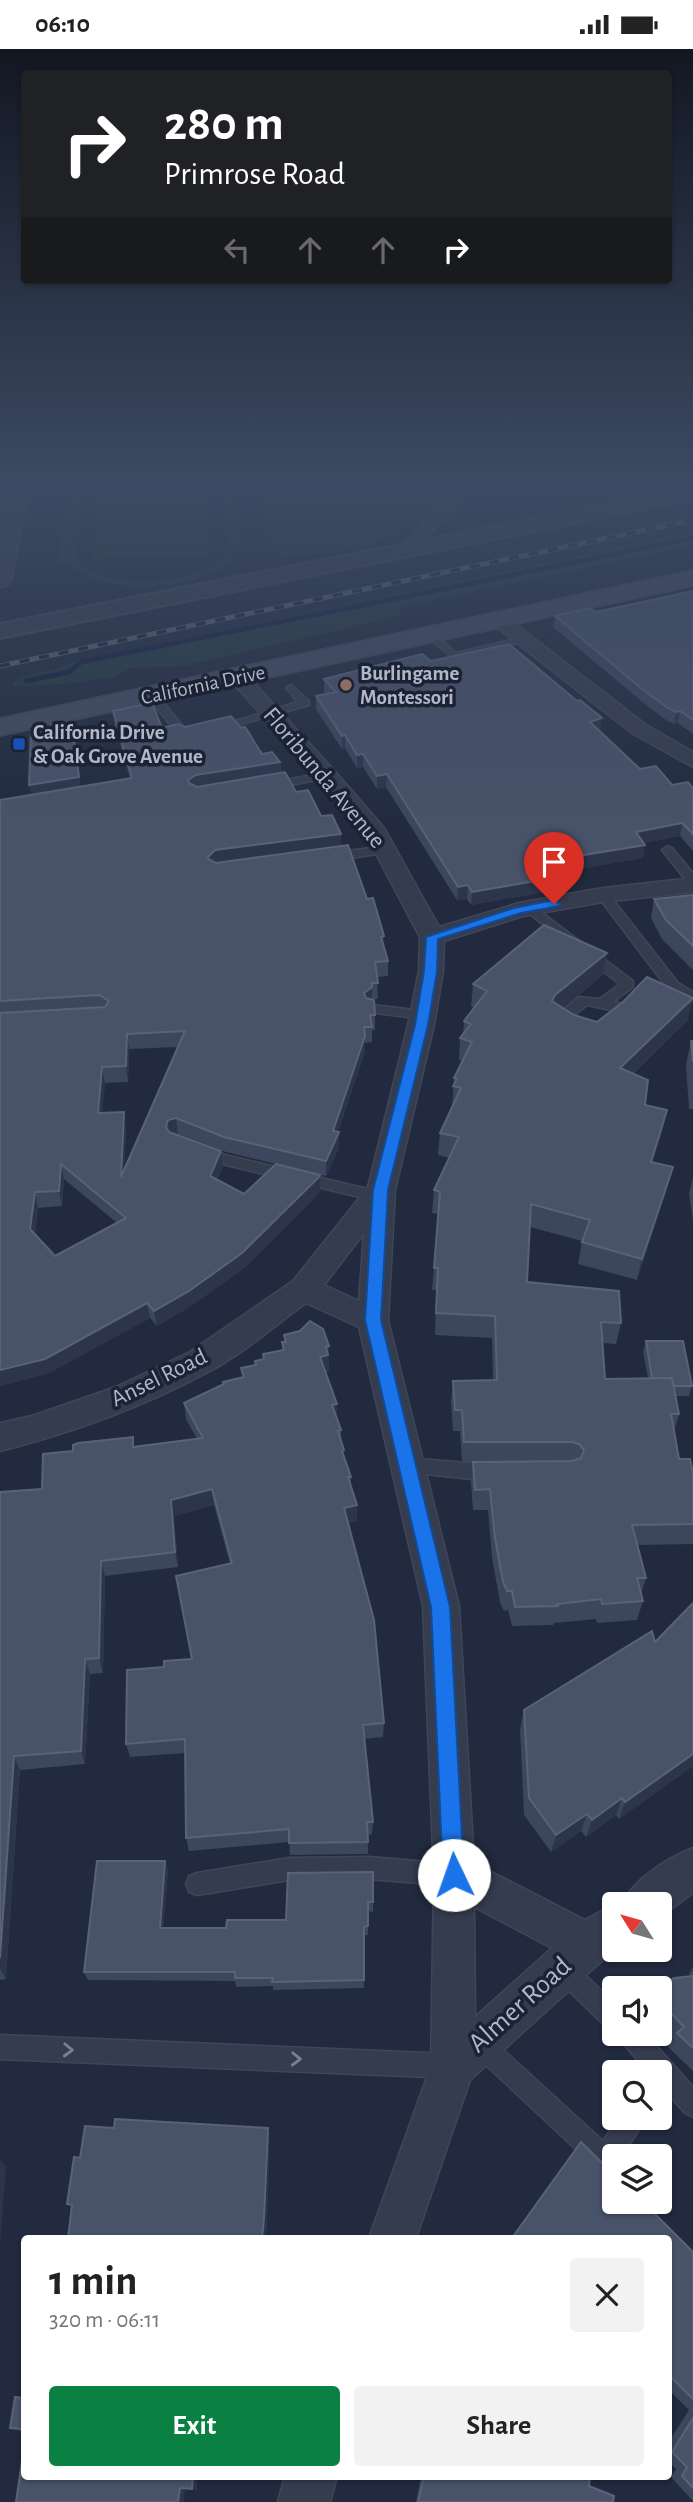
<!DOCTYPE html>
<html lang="en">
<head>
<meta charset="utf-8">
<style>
	:root { --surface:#fff; --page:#f2f2f2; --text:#222; --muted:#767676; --accent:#0b8043 }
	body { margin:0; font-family:"Alegreya Sans",sans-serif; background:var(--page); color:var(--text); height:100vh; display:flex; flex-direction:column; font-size:26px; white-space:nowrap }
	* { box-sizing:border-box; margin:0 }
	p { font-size:23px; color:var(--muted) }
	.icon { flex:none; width:38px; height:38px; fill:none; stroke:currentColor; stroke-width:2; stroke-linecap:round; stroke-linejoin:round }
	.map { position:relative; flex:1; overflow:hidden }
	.side { position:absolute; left:21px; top:2186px; width:651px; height:245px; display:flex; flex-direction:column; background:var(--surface); border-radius:7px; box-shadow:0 2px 5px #0004 }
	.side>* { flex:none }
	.banner { position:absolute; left:21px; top:21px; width:651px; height:214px; border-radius:7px; box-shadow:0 2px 5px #0004; background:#202124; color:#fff; overflow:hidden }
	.needle { width:46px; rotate:307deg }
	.fabs { position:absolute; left:602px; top:1843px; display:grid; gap:14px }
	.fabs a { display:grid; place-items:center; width:70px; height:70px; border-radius:7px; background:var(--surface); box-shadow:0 2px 5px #0004; font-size:35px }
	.pin { position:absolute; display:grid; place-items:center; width:60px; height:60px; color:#fff; margin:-72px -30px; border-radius:50% 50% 50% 0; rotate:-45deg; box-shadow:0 0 7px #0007 }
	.pin .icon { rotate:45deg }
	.me { position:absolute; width:77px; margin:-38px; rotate:357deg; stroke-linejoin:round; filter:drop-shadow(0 0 5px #0008) }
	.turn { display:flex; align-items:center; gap:24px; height:147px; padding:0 28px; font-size:32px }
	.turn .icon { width:91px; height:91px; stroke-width:2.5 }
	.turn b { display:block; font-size:49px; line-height:60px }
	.lanes { display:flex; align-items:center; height:66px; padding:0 28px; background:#0003; justify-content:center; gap:35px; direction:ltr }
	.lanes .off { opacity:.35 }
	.round { display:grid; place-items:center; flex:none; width:74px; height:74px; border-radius:7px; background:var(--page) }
	.overview { display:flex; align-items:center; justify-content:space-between; height:119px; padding:0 28px }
	h1 { font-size:42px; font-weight:600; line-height:52px }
	.cta { display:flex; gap:14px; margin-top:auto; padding:14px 28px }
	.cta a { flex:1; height:80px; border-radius:7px; background:var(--accent); color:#fff; font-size:28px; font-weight:600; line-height:80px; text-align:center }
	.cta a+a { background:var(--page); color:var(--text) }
	.status { display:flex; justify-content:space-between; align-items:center; height:49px; padding:0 35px; background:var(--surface); direction:ltr }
	.status svg { height:19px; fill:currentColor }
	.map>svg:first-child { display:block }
	.green { fill:#23383f }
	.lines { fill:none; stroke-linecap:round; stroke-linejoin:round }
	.stream { stroke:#141f3d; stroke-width:5 }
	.service-casing { stroke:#3f4657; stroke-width:3 }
	.minor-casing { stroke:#3f4657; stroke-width:3 }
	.tertiary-casing { stroke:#3f4657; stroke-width:4 }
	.secondary-casing { stroke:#3f4657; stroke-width:4 }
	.service { fill:#353c4e; fill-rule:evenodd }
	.minor { fill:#353c4e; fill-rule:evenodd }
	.tertiary { fill:#353c4e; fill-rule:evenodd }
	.secondary { fill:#434b61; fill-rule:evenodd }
	.rail-casing { stroke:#576075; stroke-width:5 }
	.rail { stroke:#1b2233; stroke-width:3.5; stroke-dasharray:10; stroke-linecap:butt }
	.wall { fill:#3c465d; fill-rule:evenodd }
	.shaded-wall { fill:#2c354c }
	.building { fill:#485269; stroke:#596278; stroke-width:2; fill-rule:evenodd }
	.oneway { stroke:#798092 }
	.route { fill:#1a73e8; stroke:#114b97; stroke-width:2 }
	.education-dot { fill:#8d6e63; stroke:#1b2233; stroke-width:2.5 }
	.transit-dot { fill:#1a4fb4; stroke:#1b2233; stroke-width:2.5 }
	.labels { text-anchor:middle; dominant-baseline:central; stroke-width:7; stroke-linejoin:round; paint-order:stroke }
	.far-poi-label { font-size:21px; font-weight:bold; fill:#b1b7c9; stroke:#1b2233; text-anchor:start }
	.far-street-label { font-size:21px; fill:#b1b7c9; stroke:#1b2233 }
	.street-label { font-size:24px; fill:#b1b7c9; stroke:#1b2233 }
	.near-street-label { font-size:28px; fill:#b1b7c9; stroke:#1b2233 }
</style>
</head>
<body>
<div class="status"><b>06:10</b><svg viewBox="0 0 49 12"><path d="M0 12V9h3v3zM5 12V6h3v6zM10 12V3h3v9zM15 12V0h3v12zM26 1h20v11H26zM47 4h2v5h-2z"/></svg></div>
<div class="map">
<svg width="693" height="2453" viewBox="0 0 693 2453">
	<rect width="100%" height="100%" fill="#212a3e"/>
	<g class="green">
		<path d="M70 434H84L75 506C93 543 204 538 224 505 231 492 225 450 224 434H236L238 502C217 541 133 542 96 531 84 528 67 512 58 512Z"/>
		<polygon points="101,434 207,434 208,507 93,510"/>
		<path d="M259 434H440L448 440C391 503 364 499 285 507L276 504 265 476Z"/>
		<path d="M693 484V496L397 559 403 566 184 617 131 619 113 628 78 634 16 638 12 634C31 622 56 624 75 612Z"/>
	</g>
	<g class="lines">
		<polyline class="stream" points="26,632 69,623 81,613 693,489"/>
		<defs>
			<g id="service">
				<polygon points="428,584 434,584 456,604 524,588 529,591 454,610 428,588"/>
				<polygon points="291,636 309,652 309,656 217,682 212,679 298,653 286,639"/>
				<polygon points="148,645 156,645 188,683 195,683 195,687 182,689 148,649"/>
				<polygon points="327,723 331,724 331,728 271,740 265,737 271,734"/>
				<polygon points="385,797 389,799 389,803 332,812 326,808 332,804"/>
				<polygon points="668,797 672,799 693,824 693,836 689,835 662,801"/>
				<polygon points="603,842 607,843 678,934 693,943 693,952 668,940 597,846"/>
				<polygon points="530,855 633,932 633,938 614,952 621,955 626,964 615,976 610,977 603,973 612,963 611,961 587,956 569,970 574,977 572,980 562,980 556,973 556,967 579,948 600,950 620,935 526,862 524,859"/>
				<polygon points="373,956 423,962 430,966 423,970 368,963 366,960"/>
				<polygon points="202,1097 225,1106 376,1142 383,1147 376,1152 222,1115 197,1106 195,1102"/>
				<polygon points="407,1409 492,1416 498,1418 501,1423 498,1428 471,1430 407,1423 401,1421 398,1416 401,1411"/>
				<polygon points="369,1808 454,1815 462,1818 465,1826 462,1834 454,1837 369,1830 289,1831 197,1846 189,1843 186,1835 189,1827 197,1824 289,1809"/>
				<polygon points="563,1909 571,1912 614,1954 614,1981 606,1978 555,1928 552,1920 555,1912"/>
				<polygon points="480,1983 488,1987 603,2092 620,2068 647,2068 622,2107 614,2107 614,2119 605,2122 596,2119 472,2003 468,1995 472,1987"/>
				<polygon points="618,1984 645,1984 693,2038 693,2068 685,2064 660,2036 660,2023 648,2023 621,1992"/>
				<polygon points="0,1986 452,2005 460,2009 464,2017 460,2025 452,2029 0,2010"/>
			</g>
			<g id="minor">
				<polygon points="458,434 475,434 413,505 401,505 399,501 401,497"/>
				<polygon points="499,566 505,567 646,676 693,703 693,718 632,684 493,575 490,571 493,567"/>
				<path d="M238 622 245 624 339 727 384 779 439 878 519 854 603 839 693 829V843L603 853 523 867 444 892 443 922 434 976 395 1141 388 1271 459 1557 474 1814 585 1871 614 1855 615 1900 470 2031 416 2189H369L431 2017 434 1826 423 1557 359 1278 306 1254C275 1276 244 1304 210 1322 145 1357 72 1384 0 1402V1374L32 1367 116 1338 190 1303 293 1232 368 1138 408 976 419 922 420 888 366 786 325 735 231 632 229 628ZM364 1184 359 1252 324 1236ZM474 1858 552 1899 475 1968Z"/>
				<path d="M693 1799V1844L660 1868V1855H622C633 1830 668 1809 693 1799Z"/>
				<polygon points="285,2427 337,2427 330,2453 278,2453"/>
			</g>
			<g id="tertiary">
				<polygon points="9,434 29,434 11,530 8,535 0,537 0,477"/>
				<polygon points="693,438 693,450 0,589 0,575"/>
			</g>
			<polygon id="secondary" points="693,522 693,536 0,686 0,670"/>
		</defs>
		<use href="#service" class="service-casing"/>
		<use href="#minor" class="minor-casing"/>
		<use href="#tertiary" class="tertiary-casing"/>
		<use href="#secondary" class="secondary-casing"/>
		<use href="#service" class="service"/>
		<use href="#minor" class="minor"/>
		<use href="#tertiary" class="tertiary"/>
		<use href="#secondary" class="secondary"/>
		<defs>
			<polyline id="rail" points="0,617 693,471"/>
		</defs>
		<use href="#rail" class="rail-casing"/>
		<use href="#rail" class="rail"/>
	</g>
	<g class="wall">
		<polygon points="693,542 693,685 678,674 674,675 666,671 640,651 553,578 555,567 596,563"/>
		<polygon points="431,612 600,682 640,720 672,736 693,739 693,802 680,787 644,794 645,796 643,809 555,824 556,841 471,856 467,850 457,851 386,738 377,740 363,718 357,719 345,699 342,700 316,660 316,647 326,645 324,643 324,630"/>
		<path d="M113 662 162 679 262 705 280 713 281 724 296 743 321 767 341 797 384 899 388 912V927L377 928 378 950H372L375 966V981H372V993L365 994V1003L338 1083 339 1099 326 1127 320 1126V1141L319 1144 243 1220 191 1257 157 1277 150 1269 49 1324 0 1337V751L31 746 72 672 80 737 130 729 115 677ZM178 998 124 1120 126 1079 102 1064 105 1034 128 1033 129 1000ZM175 1085H178L226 1103 276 1115 244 1145 217 1130 223 1118ZM64 1130 117 1174 55 1207 35 1185 38 1159 62 1157Z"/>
		<polygon points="693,846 693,921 662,890 651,869 654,850"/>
		<polygon points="607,904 603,926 563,959 574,966 597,973 688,971 633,1025 645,1056 667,1061 662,1083 652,1114 667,1140 637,1231 578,1215 582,1192 530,1178 527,1233 621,1274 616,1295 603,1294 605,1330 648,1329 643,1303 646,1292 692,1337 689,1347 676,1347 679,1365 674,1383 679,1410 693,1424 693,1495 638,1496 646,1529 641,1545 643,1552 637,1571 597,1574 596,1570 554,1574 553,1576 512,1577 508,1561 504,1562 500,1553 492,1509 488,1461 473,1461 471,1434 473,1413 462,1413 460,1382 453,1382 451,1353 453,1332 493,1332 492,1289 435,1286 436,1241 432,1241 439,1165 432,1164 434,1141 450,1109 438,1106 440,1084 452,1058 454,1029 462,1012 459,1011 460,989 463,986 464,972 474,959 471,957 473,935"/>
		<polygon points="691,992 693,1013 693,1060 689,1060 686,1016"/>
		<polygon points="693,1128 693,1171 689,1145"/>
		<polygon points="284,1286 329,1297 329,1323 326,1323 337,1371 341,1381 341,1390 344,1410 351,1428 351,1436 357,1456 357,1472 348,1474 384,1674 383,1688 364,1690 373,1773 372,1785 368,1786 368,1805 290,1806 289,1793 189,1802 186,1789 185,1704 130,1708 126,1695 164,1618 192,1610 230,1515 214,1456 174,1467 178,1518 105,1527 103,1624 90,1625 85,1715 20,1721 6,1930 0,1931 0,1443 42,1440 135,1397 197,1390 186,1370 184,1354 223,1336 223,1333 242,1328 241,1319 256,1316 255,1312 263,1310 263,1305 282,1301 282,1293 284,1293"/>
		<polygon points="693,1554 693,1717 619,1770 616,1766 586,1788 581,1782 551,1803 524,1766 520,1680 524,1661 655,1593"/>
		<polygon points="165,1812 168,1822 163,1879 226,1879 286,1871 288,1824 373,1853 373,1863 368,1862 368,1886 364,1886 364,1939 273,1941 273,1937 236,1938 235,1932 88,1931 84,1923"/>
		<polygon points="693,1918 693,2022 668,1998 673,1990 660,1975 660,1942 662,1937 691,1927 689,1925"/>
		<polygon points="668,2189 693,2203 693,2452 671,2428 676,2420 668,2412 668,2394 689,2361 668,2340"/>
		<polygon points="24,2349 24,2382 21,2382 10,2379"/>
		<polygon points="421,2427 590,2427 589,2437 613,2453 416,2453"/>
	</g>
	<g class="shaded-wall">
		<polygon points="680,662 678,674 674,675 676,663"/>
		<polygon points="602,669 600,682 590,673"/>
		<polygon points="345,686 345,699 342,700 342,687"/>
		<polygon points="74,687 81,743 32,751 29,736"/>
		<polygon points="363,705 363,718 357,719 357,706"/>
		<polygon points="280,713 281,728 190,746 188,731 196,726"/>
		<polygon points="387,725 386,738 377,740 377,727"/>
		<polygon points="682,774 680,787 634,796 636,783"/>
		<polygon points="341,785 341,800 217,816 207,809 215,801"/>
		<polygon points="645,796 643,809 546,826 547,812"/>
		<polygon points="558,828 556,841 471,856 472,843"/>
		<polygon points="468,836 467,850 457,851 458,838"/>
		<polygon points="384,887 384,902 381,888"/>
		<polygon points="607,904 603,926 552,968 552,952 555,946"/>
		<polygon points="372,938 372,954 363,959 364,944"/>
		<polygon points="693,949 688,971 616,1041 620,1019"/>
		<polygon points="127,985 129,1000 128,1033 126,1017"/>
		<polygon points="365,987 365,1003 336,1089 339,1083 339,1099 326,1127 326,1112 333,1082"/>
		<polygon points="102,1018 105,1034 101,1080 98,1064"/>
		<polygon points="667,1061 662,1083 646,1135 651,1113"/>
		<polygon points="124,1063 126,1079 124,1143 121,1128"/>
		<polygon points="176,1069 178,1085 170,1087 166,1078 168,1071"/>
		<polygon points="221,1102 223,1118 211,1142 210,1127"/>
		<polygon points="61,1115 64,1130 62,1157 59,1142"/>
		<polygon points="673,1118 667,1140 637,1231 642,1210"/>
		<polygon points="320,1126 320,1141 319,1144 243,1220 191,1257 157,1277 154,1262"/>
		<polygon points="35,1143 38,1159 34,1195 30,1180"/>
		<polygon points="147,1254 150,1269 49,1324 0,1337 0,1321"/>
		<polygon points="329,1297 329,1323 321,1324 320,1308 326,1298"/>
		<polygon points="337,1355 337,1371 332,1356"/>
		<polygon points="212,1440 214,1456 174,1467 178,1518 175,1503 171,1451"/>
		<polygon points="357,1456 357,1472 344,1475 344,1459"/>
		<polygon points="101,1512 105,1527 103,1624 99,1609"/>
		<polygon points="85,1610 90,1625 85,1715 81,1702"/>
		<polygon points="693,1705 693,1717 619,1770 625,1753"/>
		<polygon points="14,1707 20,1721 6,1930 0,1920 0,1909"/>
		<polygon points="622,1749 616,1766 586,1788 592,1771"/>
		<polygon points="587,1765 581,1782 551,1803 556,1786"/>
		<polygon points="165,1812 168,1822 162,1888 160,1879"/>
		<polygon points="268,2079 270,2091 267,2178 266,2189 262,2189"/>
		<polygon points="0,2110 6,2117 0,2199"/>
		<polygon points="193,2427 198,2427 197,2441 192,2440"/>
		<polygon points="180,2439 185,2441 184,2453 178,2453"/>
	</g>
	<g class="building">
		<polygon points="693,542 693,671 680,662 676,663 668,659 642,640 555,567 590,559 596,563"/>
		<polygon points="509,595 577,652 580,651 602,669 590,673 640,720 656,717 672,736 688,733 693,739 693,785 682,774 636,783 645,796 547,812 558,828 472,843 468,836 458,838 387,725 377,727 363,705 357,706 345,686 342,687 316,647 336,643 324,630 422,605 431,612"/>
		<path d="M152 654 162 679 178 675 185 678 231 667 241 679 245 678 262 705 272 703 280 713 196 726 188 731 189 734 197 738 285 723 296 743 308 741 321 767 332 766 341 785 215 801 207 809 216 814 348 796 367 850 373 849 384 887 381 888 388 912 375 913 378 934H372V938L364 944 366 949 374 951 375 966H370L372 978H364L365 987 333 1082 339 1083 326 1112 224 1088 176 1069 168 1071 166 1078 169 1083 221 1102 210 1127 244 1145 276 1115 320 1126 319 1128 242 1204 189 1242 154 1262 147 1254 45 1310 0 1321V964L105 958 109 952 99 946 0 952V751L132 729 113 662ZM185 982 121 1128 124 1063 98 1064 102 1018 126 1017 127 985ZM61 1115 126 1169 55 1207 30 1180 35 1143 59 1142Z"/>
		<polygon points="72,672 79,728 29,736 31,681"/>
		<polygon points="693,846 693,897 666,871 654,850"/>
		<polygon points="544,876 607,904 555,946 552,952 574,966 597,973 623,953 647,928 693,949 620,1019 648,1031 645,1056 667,1061 651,1113 673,1118 642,1210 582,1193 590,1171 531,1155 527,1233 619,1242 621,1274 601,1273 605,1330 672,1329 679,1365 671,1365 679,1410 690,1410 693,1424 693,1475 632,1476 646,1529 637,1529 643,1552 602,1555 601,1550 557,1555 558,1557 515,1558 512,1542 507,1542 503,1533 495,1489 490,1440 475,1441 473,1413 572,1412 581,1409 584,1401 579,1395 572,1393 464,1393 462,1361 455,1361 453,1332 497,1331 495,1267 436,1264 438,1219 434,1219 440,1143 434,1141 459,1088 440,1084 461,1039 453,1037 457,1030 454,1029 472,993 460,989 471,975 464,972 487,942 473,935"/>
		<polygon points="691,992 693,992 693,1013"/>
		<polygon points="310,1272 323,1280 329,1297 326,1298 328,1306 320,1308 337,1355 332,1356 341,1381 338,1382 344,1401 342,1402 351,1428 348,1428 357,1456 344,1459 374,1571 384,1674 363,1676 373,1773 367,1773 368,1793 289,1794 289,1780 186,1789 185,1690 126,1695 127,1621 164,1618 164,1612 192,1610 176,1527 232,1514 212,1440 171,1451 175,1503 101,1512 99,1609 85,1610 81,1702 14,1707 0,1909 0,1443 42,1440 43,1405 73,1402 73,1396 78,1394 133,1388 133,1398 203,1389 184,1354 224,1335 223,1333 244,1328 241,1319 256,1316 255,1312 264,1310 263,1305 284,1301 282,1293 286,1293 284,1286 300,1282"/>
		<polygon points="646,1292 683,1292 692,1337 674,1337 672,1329 652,1329"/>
		<polygon points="693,1554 693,1705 625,1753 622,1749 592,1771 587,1765 556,1786 529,1749 524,1661 652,1582 655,1593"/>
		<polygon points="97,1812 165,1812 160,1879 226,1879 227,1871 286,1871 288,1824 373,1823 373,1853 368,1853 368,1877 364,1878 364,1931 272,1933 273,1929 235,1929 235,1923 84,1923"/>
		<polygon points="693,1927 693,1999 677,1984 684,1978 662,1954 662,1937 674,1929"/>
		<polygon points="115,2070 268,2079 264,2169 262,2189 68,2189 72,2156 67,2155 74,2108 80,2109 85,2077 114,2079"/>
		<polygon points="581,2093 614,2126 614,2152 642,2152 693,2203 693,2350 668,2325 668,2189 512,2189"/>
		<polygon points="15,2348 24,2349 24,2380 10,2379"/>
		<polygon points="693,2369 693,2439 682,2427 687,2418 672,2403"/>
		<polygon points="24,2398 24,2427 193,2427 192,2440 180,2439 178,2453 16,2453"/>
		<polygon points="424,2427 590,2427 589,2437 614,2447 613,2453 418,2453"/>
	</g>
	<defs><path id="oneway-chevron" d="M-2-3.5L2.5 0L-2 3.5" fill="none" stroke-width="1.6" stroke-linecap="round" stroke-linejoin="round" transform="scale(1.75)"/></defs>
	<g class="oneway">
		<use href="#oneway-chevron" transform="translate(68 2001) rotate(2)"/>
		<use href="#oneway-chevron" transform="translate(296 2010) rotate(2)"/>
	</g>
	<linearGradient id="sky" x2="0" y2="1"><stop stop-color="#121722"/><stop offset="0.56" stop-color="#3d4a63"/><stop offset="1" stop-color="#3d4a63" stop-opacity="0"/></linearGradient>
	<rect width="693" height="778" fill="url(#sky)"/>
	<polygon class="route" points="554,851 560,855 559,857 521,864 438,890 437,922 428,976 388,1141 381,1271 450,1558 464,1826 461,1834 454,1837 446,1834 443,1826 431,1558 365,1271 373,1141 415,976 424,922 426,888 514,859"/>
	<circle class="education-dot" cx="346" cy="636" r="7"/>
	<rect class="transit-dot" x="12" y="688" width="14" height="14" rx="3.5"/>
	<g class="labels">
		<g class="far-poi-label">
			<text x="360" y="624">Burlingame<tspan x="360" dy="24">Montessori</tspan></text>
			<text x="33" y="683">California Drive<tspan x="33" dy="24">&amp; Oak Grove Avenue</tspan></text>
		</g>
		<g class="far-street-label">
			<text transform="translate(203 636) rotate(-12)">California Drive</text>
		</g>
		<g class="street-label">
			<text transform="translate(324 729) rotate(50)">Floribunda Avenue</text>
			<text transform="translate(159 1329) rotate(-26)">Ansel Road</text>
		</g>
		<g class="near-street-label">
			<text transform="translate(520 1956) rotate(-42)">Almer Road</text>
		</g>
	</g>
</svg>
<div class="fabs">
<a><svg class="needle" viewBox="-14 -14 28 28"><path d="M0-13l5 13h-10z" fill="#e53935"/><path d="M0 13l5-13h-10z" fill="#767676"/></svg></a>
<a><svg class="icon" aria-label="sound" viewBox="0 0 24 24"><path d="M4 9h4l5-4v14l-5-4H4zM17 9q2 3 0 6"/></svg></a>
<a><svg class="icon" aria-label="search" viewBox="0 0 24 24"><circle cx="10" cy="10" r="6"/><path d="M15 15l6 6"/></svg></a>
<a><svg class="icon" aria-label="layers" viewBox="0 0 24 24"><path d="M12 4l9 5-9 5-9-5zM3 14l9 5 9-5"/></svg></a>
</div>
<div class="pin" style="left:554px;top:855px;background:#d93025"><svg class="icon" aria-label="arrive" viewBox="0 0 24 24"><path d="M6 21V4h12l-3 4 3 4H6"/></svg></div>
<svg class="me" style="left:454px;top:1826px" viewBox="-20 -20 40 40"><circle r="19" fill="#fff"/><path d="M0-13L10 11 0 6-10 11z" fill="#1a73e8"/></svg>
<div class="banner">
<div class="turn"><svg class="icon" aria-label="right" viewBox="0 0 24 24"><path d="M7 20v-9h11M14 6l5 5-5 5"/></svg><div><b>280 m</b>Primrose Road</div></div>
<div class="lanes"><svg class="icon off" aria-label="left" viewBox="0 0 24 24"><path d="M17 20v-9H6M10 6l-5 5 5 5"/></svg><svg class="icon off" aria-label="ahead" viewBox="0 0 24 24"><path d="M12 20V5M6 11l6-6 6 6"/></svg><svg class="icon off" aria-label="ahead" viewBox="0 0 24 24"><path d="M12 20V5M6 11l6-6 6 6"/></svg><svg class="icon" aria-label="right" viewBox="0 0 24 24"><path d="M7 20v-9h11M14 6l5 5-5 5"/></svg></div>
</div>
<section class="side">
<div class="overview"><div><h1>1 min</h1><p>320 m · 06:11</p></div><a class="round"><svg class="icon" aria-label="close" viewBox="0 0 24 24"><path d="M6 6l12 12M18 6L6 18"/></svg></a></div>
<div class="cta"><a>Exit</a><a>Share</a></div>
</section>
</div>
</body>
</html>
